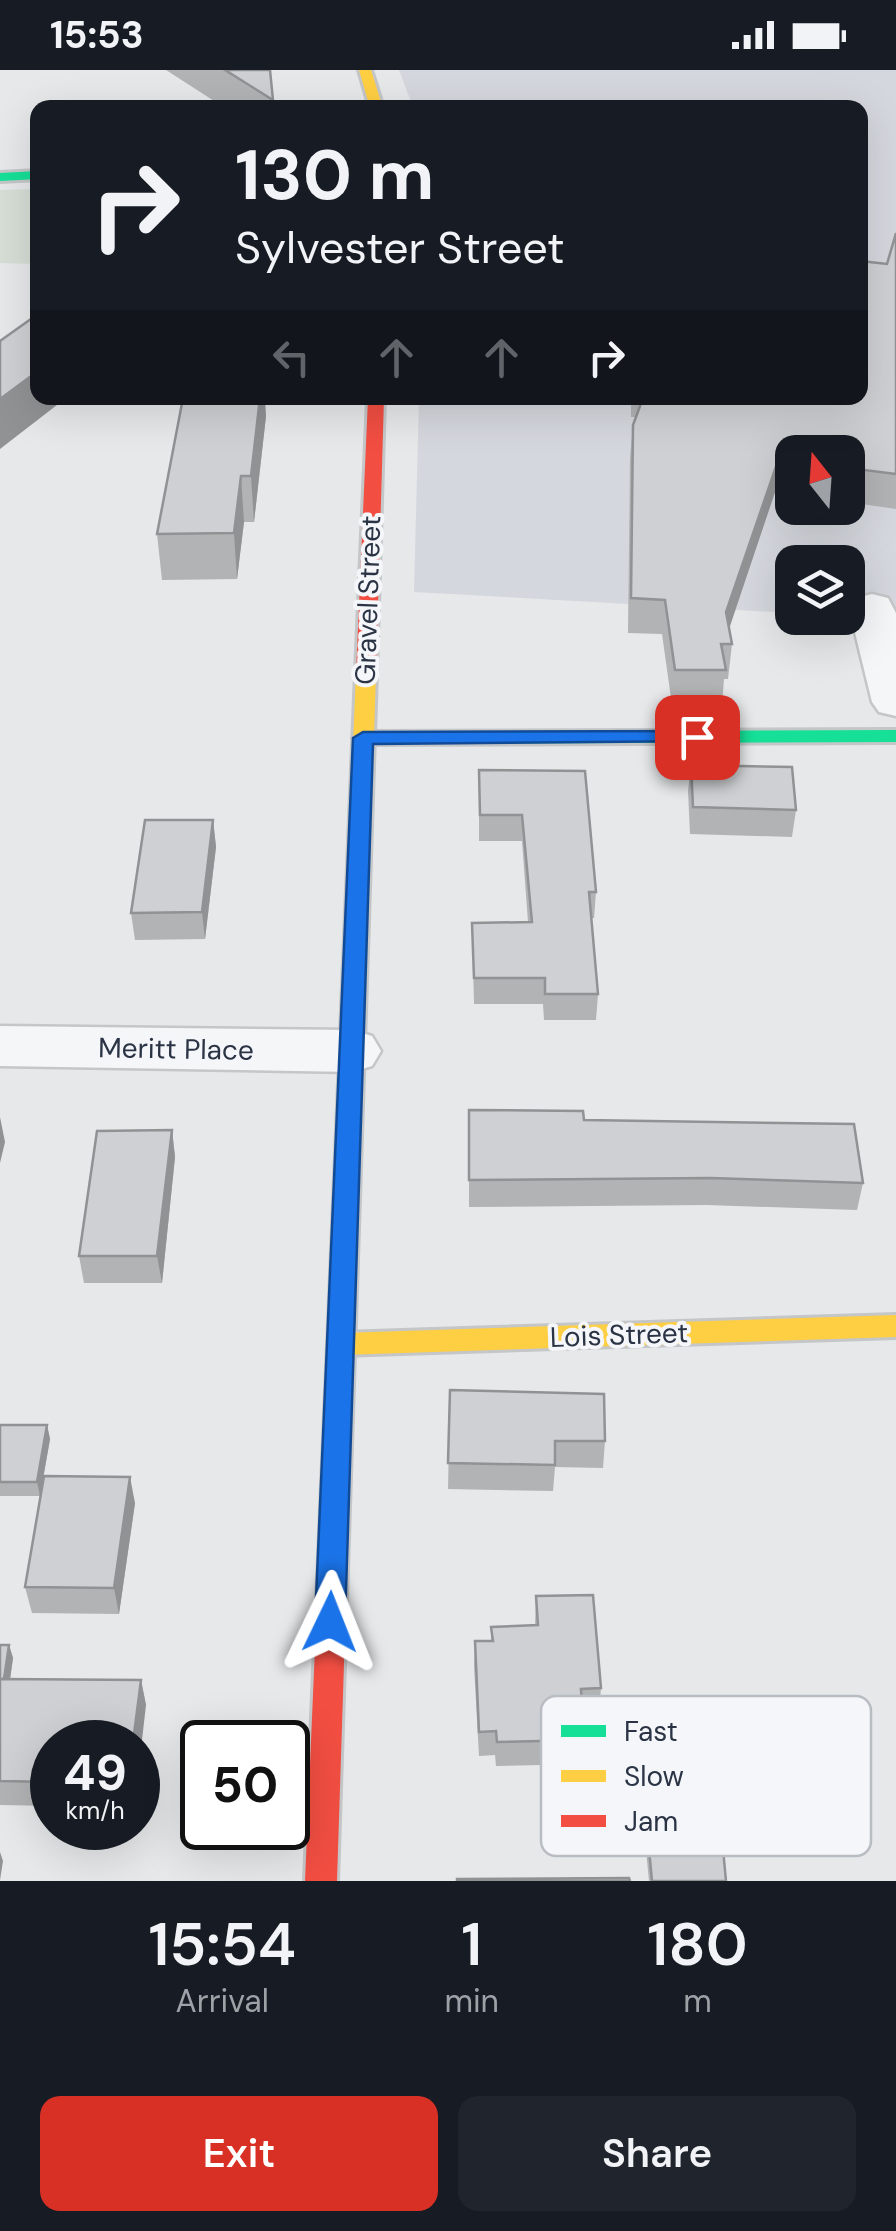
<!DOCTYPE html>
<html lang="en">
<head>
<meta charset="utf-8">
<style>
	:root { --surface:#171b24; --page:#20242c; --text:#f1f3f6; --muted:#9ea1a6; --accent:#d93025 }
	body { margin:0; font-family:"DM Sans",sans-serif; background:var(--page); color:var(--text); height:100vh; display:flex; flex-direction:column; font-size:38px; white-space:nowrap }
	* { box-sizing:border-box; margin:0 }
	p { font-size:32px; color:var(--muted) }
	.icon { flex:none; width:55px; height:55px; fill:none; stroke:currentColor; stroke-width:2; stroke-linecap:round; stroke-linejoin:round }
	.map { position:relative; height:1811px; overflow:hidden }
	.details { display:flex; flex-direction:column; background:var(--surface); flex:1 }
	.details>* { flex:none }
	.banner { position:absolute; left:30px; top:30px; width:838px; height:305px; border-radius:20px; box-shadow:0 10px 40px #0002; background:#171b24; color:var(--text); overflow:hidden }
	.needle { width:65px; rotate:343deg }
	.fabs { position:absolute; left:775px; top:365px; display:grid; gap:20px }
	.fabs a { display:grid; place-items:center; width:90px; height:90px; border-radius:20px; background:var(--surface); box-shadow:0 10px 40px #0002; font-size:50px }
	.speed { position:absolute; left:30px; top:1650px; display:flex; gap:20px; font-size:50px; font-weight:700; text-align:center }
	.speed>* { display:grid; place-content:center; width:130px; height:130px; border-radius:50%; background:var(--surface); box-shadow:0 10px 40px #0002; line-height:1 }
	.speed small { font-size:25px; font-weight:400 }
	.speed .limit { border:5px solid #111; border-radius:15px; background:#fff; color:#111 }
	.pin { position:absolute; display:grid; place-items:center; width:85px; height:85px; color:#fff; margin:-42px; border-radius:20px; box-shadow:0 5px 15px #0006 }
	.me { position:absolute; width:110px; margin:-55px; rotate:2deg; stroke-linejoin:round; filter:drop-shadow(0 0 8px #0008) }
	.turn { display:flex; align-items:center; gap:35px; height:210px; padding:0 40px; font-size:45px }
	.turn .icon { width:130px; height:130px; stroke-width:2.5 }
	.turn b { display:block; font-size:70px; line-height:85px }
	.lanes { display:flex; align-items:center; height:95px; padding:0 40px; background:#0003; justify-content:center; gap:50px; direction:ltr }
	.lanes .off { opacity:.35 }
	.eta { display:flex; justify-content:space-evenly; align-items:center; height:170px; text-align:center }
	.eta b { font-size:60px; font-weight:600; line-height:70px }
	.button { display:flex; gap:20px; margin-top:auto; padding:20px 40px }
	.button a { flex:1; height:115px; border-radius:20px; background:var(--accent); color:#fff; font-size:40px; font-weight:600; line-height:115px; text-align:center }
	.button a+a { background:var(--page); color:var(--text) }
	.status { display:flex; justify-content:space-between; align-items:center; height:70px; padding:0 50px; background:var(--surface); direction:ltr }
	.status svg { height:28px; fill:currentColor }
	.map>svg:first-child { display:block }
	.built { fill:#d4d7dd; fill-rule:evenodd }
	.green { fill:#d6ded6 }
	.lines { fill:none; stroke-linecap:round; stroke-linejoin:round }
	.street-casing { stroke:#c4c6c8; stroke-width:5 }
	.fast-casing { stroke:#c4c6c8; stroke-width:6 }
	.slow-casing { stroke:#c4c6c8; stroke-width:6 }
	.jam-casing { stroke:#c4c6c8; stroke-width:6 }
	.street { fill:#f5f6f7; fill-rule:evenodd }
	.fast { fill:#16e098; fill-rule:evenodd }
	.slow { fill:#ffcf43; fill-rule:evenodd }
	.jam { fill:#f24e42; fill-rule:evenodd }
	.wall { fill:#b1b3b5 }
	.shaded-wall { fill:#909294 }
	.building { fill:#ced0d3; stroke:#909294; stroke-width:2.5 }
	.route { fill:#1a73e8; stroke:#114b97; stroke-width:2.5 }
	.labels { text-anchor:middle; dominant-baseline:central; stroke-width:8; stroke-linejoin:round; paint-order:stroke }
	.street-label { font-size:28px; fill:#2b3445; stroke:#f4f6f9 }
	.key { fill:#f4f6f9; stroke:#b8bcc3; stroke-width:2.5 }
	.key-label { font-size:28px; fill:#2b3445 }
</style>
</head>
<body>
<div class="status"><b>15:53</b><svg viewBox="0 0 49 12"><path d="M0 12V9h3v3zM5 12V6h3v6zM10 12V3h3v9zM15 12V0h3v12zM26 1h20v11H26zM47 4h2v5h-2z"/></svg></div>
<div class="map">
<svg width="896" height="1811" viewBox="0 0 896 1811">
	<rect width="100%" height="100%" fill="#e6e8ea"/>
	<path class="built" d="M399 0H896V551L848 547V492H792V543L414 522 419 328H860V38L413 37ZM792 382H848V438H792Z"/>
	<polygon class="green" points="37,119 37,194 0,193 0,120"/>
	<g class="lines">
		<defs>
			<g id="street">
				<polygon points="872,524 888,528 896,543 896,646 879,642 872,632 849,538 856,528"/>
				<polygon points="0,956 352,960 372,966 381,981 372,996 352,1002 0,996"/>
			</g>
			<g id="fast">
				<polygon points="38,101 38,109 0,111 0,103"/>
				<polygon points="896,660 896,672 363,674 353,668 363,662"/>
			</g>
			<g id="slow">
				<polygon points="359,0 371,0 383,38 370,38"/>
				<polygon points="366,597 376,603 355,1252 351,1260 342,1263 333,1260 329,1252 356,603"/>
				<polygon points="896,1245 896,1267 341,1285 332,1282 328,1274 332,1266 341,1263"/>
			</g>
			<g id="jam">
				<polygon points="368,328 384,328 376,603 366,609 356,603"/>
				<polygon points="342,1241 351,1244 355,1252 337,1811 305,1811 329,1252 333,1244"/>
			</g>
		</defs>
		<use href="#street" class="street-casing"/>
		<use href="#fast" class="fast-casing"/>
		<use href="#slow" class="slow-casing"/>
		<use href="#jam" class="jam-casing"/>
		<use href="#street" class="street"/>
		<use href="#fast" class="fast"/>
		<use href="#slow" class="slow"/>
		<use href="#jam" class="jam"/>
	</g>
	<g class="wall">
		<polygon points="166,0 270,0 273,38 225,38"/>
		<polygon points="896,163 896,439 848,432 848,382 792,382 792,424 775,422 729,557 732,574 728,609 724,609 722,635 672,635 662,564 628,563 630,388 633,355 636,347 631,347 631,328 860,328 887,194"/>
		<polygon points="266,346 254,452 244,452 237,509 162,510 157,464"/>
		<polygon points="691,695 796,740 792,767 690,764 688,721"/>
		<polygon points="479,700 596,822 594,848 591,848 598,924 596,950 544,950 543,934 474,934 472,853 528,852 522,771 479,771"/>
		<polygon points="213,750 216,777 205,869 135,870 131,843"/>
		<polygon points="469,1040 584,1050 863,1113 857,1140 707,1135 469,1137"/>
		<polygon points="172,1060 175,1087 162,1213 84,1213 79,1186"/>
		<polygon points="450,1320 605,1371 603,1398 555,1397 553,1421 448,1419"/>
		<polygon points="0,1355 47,1355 50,1369 40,1426 0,1426"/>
		<polygon points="135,1433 119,1544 32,1543 25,1517"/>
		<polygon points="536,1526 601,1618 599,1643 582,1644 584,1670 582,1694 496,1696 495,1685 479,1686 474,1596 475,1571 491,1571 491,1557 535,1555"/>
		<polygon points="0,1575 9,1575 13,1588 10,1609 141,1610 146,1635 52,1672 52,1736 0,1735"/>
		<polygon points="732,1650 830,1724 826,1737 735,1735 729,1663"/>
		<polygon points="646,1747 726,1811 649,1811 644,1760"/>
	</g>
	<g class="shaded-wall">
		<polygon points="38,301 38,328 66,328 0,379 0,329"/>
		<polygon points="257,328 265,328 266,346 254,452 251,406"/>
		<polygon points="779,388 775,422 723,577 726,542"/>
		<polygon points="241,406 244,452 237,509 234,463"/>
		<polygon points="213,750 216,777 205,869 202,842"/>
		<polygon points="0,1047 5,1072 0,1093"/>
		<polygon points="172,1060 175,1087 162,1213 157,1186"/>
		<polygon points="47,1355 50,1369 40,1426 37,1412"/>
		<polygon points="130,1407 135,1433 119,1544 114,1518"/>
		<polygon points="9,1575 13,1588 7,1631 3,1617"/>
		<polygon points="141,1610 146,1635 138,1705 138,1672 133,1672"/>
		<polygon points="0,1782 3,1791 0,1810"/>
	</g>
	<g class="building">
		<polygon points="225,0 270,0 273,30"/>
		<polygon points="896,163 896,404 848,398 848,382 792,382 792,390 779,388 726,542 732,574 721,574 726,600 675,600 665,530 631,528 633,355 643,328 860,328 860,191 887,194"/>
		<polygon points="38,244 38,301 0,329 0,271"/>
		<polygon points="183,328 260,328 251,406 241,406 234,463 157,464"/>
		<polygon points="691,695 792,697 796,740 693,737"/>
		<polygon points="479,700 585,701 596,822 589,822 598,924 545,924 545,908 474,908 472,853 532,852 522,745 480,745"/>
		<polygon points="145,750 213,750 202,842 131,843"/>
		<polygon points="469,1040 583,1041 584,1050 854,1054 863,1113 711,1108 469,1110"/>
		<polygon points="172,1060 157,1186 79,1186 97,1061"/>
		<polygon points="450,1320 604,1324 605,1371 555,1371 555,1395 448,1393"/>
		<polygon points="0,1355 47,1355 37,1412 0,1412"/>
		<polygon points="44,1406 130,1407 114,1518 25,1517"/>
		<polygon points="593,1525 601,1618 581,1619 584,1670 497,1672 496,1661 479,1662 475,1571 493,1571 491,1557 538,1555 536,1526"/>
		<polygon points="0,1575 9,1575 4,1609 0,1609"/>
		<polygon points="0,1609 141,1610 133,1672 52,1672 52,1712 0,1711"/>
		<polygon points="646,1747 720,1747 726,1811 652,1811"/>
		<polygon points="629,1808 630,1811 457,1811 457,1809"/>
	</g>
	<polygon class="route" points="697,661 704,663 704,671 373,674 345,1552 341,1561 330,1565 320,1561 315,1552 353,668 363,662"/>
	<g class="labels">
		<g class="street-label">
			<text transform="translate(368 530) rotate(-88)">Gravel Street</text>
			<text transform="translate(176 979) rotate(1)">Meritt Place</text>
			<text transform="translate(619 1265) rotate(-2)">Lois Street</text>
		</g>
	</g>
	<rect x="541" y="1626" width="330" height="160" rx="15" class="key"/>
	<rect x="561" y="1655" width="45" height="12" fill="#16e098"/>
	<rect x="561" y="1700" width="45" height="12" fill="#ffcf43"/>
	<rect x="561" y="1745" width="45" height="12" fill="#f24e42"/>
	<g class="key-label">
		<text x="624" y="1671">Fast</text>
		<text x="624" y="1716">Slow</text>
		<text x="624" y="1761">Jam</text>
	</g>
</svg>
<div class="fabs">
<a><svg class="needle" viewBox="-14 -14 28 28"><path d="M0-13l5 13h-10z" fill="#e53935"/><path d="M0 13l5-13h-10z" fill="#9ea1a6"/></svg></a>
<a><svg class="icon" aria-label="layers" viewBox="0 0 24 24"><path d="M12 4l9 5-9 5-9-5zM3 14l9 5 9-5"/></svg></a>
</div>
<div class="speed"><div>49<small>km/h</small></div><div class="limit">50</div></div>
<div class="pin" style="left:697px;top:667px;background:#d93025"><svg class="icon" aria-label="arrive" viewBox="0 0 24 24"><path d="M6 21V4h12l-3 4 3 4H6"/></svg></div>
<svg class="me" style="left:330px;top:1552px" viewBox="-20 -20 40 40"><path d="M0-17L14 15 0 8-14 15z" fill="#1a73e8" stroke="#fff" stroke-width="4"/></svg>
<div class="banner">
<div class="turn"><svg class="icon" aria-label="right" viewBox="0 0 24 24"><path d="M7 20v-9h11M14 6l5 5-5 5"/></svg><div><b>130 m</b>Sylvester Street</div></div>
<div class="lanes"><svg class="icon off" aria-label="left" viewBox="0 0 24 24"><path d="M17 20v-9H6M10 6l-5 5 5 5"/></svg><svg class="icon off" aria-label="ahead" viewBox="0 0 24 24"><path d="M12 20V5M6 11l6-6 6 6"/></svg><svg class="icon off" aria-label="ahead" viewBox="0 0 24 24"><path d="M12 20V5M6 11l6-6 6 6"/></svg><svg class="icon" aria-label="right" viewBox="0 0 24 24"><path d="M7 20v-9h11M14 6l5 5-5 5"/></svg></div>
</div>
</div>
<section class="details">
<div class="eta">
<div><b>15:54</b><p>Arrival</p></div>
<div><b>1</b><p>min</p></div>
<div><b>180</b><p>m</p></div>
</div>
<div class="button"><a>Exit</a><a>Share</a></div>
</section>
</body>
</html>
